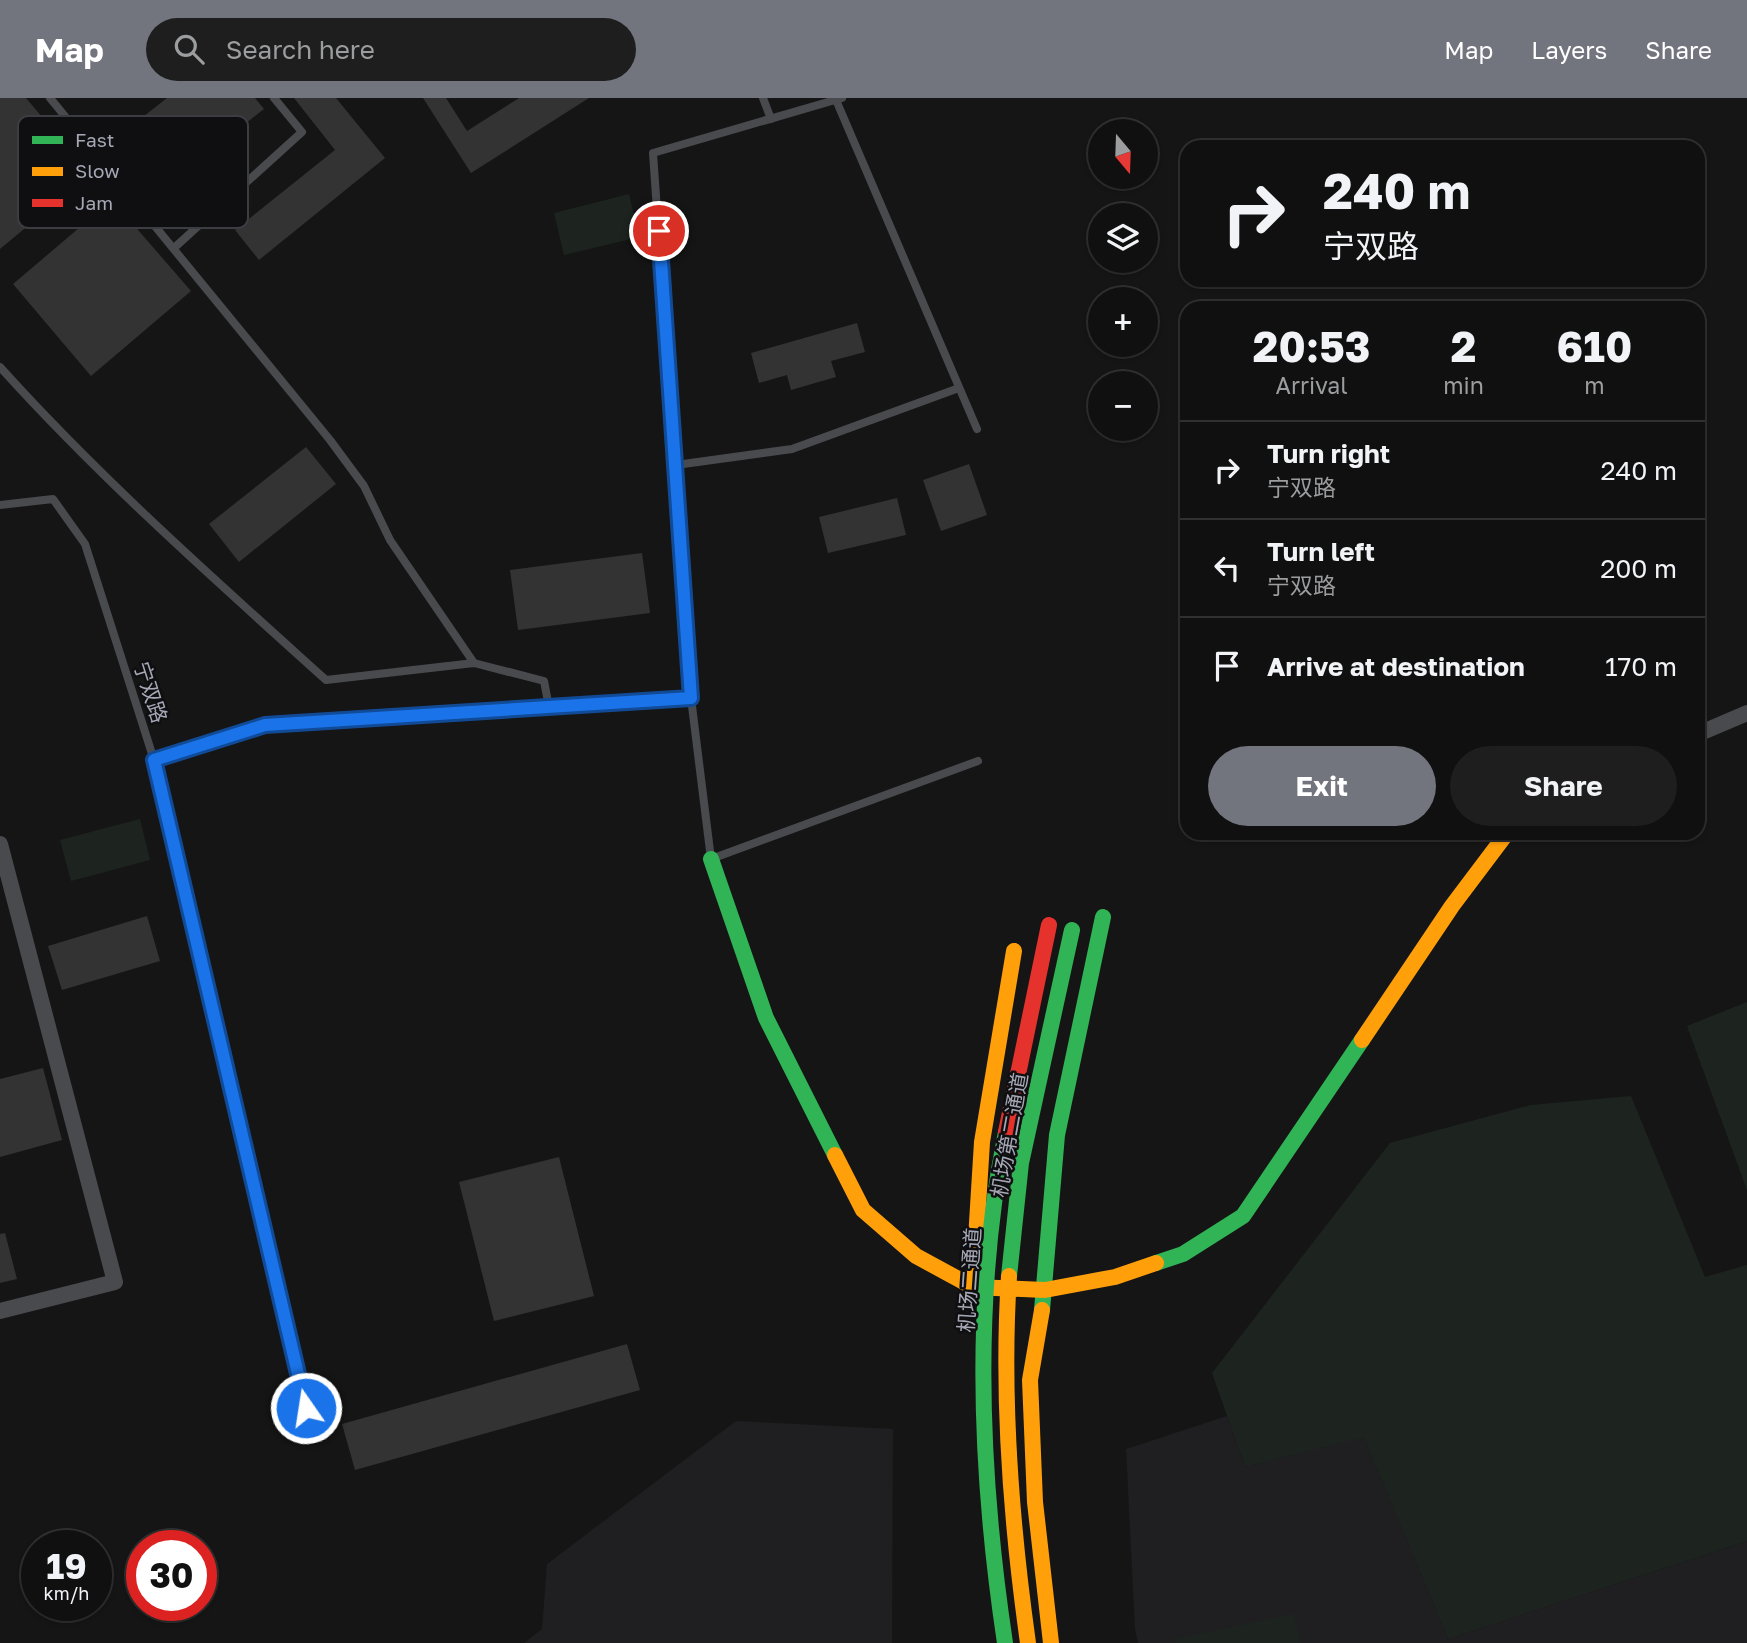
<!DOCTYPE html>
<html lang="en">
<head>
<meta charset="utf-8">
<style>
	:root { --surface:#101010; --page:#1e1e1e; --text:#f1f3f6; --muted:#9c9d9f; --line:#303030; --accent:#73757e }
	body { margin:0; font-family:"Golos Text","Noto Sans SC",sans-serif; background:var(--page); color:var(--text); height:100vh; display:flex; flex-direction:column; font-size:26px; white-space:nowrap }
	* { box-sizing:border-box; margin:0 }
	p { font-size:23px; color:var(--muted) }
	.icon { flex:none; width:38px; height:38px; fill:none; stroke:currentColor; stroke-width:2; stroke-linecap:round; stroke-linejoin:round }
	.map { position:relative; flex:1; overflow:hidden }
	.details { position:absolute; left:1180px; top:203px; width:525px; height:539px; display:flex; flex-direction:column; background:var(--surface); border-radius:21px; box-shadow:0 2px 5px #0004,0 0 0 2px var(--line) }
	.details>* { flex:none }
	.banner { position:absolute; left:1180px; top:42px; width:525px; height:147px; border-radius:21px; box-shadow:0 2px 5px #0004,0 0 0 2px var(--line); background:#101010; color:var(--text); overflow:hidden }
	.needle { width:46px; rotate:161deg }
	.buttons { position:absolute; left:1088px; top:21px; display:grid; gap:14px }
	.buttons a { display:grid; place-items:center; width:70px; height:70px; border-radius:50%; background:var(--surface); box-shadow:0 2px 5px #0004,0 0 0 2px var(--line); font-size:35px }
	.speed { position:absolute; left:21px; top:1432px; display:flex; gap:14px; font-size:35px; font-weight:700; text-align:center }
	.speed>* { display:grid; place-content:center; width:91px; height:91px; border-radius:50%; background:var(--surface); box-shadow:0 2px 5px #0004,0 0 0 2px var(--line); line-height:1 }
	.speed small { font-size:18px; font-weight:400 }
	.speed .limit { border:10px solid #d22; background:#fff; color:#111 }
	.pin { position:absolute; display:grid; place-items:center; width:60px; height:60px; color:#fff; margin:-30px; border:4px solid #fff; border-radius:50%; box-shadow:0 2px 7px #0007 }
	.me { position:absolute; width:77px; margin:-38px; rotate:347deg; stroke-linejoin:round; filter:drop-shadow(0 0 5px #0008) }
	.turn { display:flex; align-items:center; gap:24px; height:147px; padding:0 28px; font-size:32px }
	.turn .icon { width:91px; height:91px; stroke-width:2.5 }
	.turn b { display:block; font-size:49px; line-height:60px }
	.eta { display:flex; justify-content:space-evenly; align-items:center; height:119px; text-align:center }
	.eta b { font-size:42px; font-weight:700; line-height:49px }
	.action { display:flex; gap:14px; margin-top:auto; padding:14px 28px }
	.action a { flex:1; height:80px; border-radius:42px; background:var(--accent); color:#fff; font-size:28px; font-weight:700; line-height:80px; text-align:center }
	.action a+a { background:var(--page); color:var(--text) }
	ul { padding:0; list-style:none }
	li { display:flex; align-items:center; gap:21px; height:98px; padding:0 28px; border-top:2px solid var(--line) }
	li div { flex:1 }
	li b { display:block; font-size:26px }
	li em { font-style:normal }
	header { display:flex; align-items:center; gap:42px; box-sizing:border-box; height:98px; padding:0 35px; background:var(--accent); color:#fff }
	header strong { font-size:33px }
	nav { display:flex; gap:38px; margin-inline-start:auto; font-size:24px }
	.search { width:490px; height:63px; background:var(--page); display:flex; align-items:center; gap:18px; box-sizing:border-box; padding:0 24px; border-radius:38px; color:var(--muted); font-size:26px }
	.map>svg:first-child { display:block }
	.built { fill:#1f1f21 }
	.green { fill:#1d241f }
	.building { fill:#333334 }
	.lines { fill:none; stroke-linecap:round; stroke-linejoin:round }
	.lane { stroke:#494a4e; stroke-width:8 }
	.street { stroke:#494a4e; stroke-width:16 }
	.fast { stroke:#30b455; stroke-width:16 }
	.slow { stroke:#ff9f0a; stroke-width:16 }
	.fast-bridge { stroke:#30b455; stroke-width:16 }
	.slow-bridge { stroke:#ff9f0a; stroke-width:16 }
	.jam-bridge { stroke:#e5322d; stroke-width:16 }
	.route-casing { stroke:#114b97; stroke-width:18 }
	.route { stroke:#1a73e8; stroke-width:12 }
	.labels { text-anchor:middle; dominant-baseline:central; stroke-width:5; stroke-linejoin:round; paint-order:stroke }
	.street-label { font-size:21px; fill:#a6a8b6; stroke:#0f0f11 }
	.key { fill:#0f0f11; stroke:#3c3d43; stroke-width:2 }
	.key-label { font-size:19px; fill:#a6a8b6 }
</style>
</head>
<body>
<header>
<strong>Map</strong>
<div class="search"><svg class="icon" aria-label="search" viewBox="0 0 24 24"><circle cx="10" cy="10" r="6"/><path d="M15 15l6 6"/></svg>Search here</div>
<nav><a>Map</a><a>Layers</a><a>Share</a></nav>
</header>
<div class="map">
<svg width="1747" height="1545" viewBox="0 0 1747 1545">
	<rect width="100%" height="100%" fill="#151515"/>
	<g class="built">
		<polygon points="1227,1318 1245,1369 1364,1338 1448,1541 1747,1443 1747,1545 1138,1545 1135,1531 1126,1351"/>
		<polygon points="736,1323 893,1331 892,1545 524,1545 542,1531 547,1466"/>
	</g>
	<g class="green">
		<polygon points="629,96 639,139 564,157 554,115"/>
		<polygon points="140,721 150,762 71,783 60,742"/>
		<polygon points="1747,904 1747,1092 1687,928"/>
		<polygon points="1631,998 1705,1179 1747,1167 1747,1443 1448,1541 1364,1339 1245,1369 1212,1275 1390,1045 1531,1007"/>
		<polygon points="1294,1516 1300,1545 1176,1545 1175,1541"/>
	</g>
	<g class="building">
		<polygon points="0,0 26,0 90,76 0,151"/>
		<polygon points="167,0 255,0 264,11 176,80 134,26"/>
		<polygon points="294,0 336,0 385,60 259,162 235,132 335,52"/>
		<polygon points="423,0 446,0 467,33 519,0 589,0 471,75"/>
		<polygon points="112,102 191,193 91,278 13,186"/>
		<polygon points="857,225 865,254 831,263 836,279 791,292 787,277 759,285 751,255"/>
		<polygon points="306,349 336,386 239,464 209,426"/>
		<polygon points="969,366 987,417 941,433 923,382"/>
		<polygon points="897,400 906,437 828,455 819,419"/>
		<polygon points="642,455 650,515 518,532 510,472"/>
		<polygon points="147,818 160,863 62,892 48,848"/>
		<polygon points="43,970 62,1042 0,1059 0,981"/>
		<polygon points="559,1059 594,1198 494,1223 459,1084"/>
		<polygon points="5,1135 17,1181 0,1185 0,1136"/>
		<polygon points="627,1246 640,1292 355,1372 342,1326"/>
	</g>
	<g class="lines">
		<g class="lane">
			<polyline points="50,0 330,342 364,388 390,442 474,565"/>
			<polyline points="763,0 771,21"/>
			<polyline points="836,2 977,331"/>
			<polyline points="174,150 302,34 274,0"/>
			<path d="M0 269C101 381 214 481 326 582L474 565 544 583 549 609"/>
			<polyline points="676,367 792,351 959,290"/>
			<polyline points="0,407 53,401 85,446 154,662 265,627 691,600 653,55 842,0"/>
			<polyline points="691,600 711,761 978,663"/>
		</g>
		<g class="street">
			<polyline points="1698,636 1747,615"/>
			<polyline points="154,662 312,1337"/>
			<polyline points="0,746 115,1184 0,1213"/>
		</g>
		<g class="fast">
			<polyline points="711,761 766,920 835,1057"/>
			<polyline points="1156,1165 1183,1156 1243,1118 1362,942"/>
			<polyline points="1042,1212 1057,1037 1103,819"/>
		</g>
		<g class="slow">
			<polyline points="1362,942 1452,808 1507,735"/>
			<polyline points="835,1057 863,1112 916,1158 973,1189 1045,1192 1115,1179 1156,1165"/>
			<polyline points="974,1173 982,1044 1014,853"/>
			<polyline points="1042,1212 1030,1282 1035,1404 1051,1545"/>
		</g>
		<g class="fast-bridge">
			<polyline points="1009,1178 1021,1065 1072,832"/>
			<path d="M1005 1545C980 1378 972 1200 1006 1034"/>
		</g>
		<path class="slow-bridge" d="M1009 1178C1001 1301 1011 1424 1028 1545"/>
		<polyline class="jam-bridge" points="1006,1034 1049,827"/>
	</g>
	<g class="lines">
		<defs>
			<polyline id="route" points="306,1310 154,662 265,627 691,600 659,133"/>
		</defs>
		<use href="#route" class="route-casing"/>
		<use href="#route" class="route"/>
	</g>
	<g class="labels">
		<g class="street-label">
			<text transform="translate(151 594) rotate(72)">宁双路</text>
			<text transform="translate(1009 1037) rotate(-80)">机场第二通道</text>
			<text transform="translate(969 1182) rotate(-86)">机场二通道</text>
		</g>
	</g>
	<rect x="18" y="18" width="230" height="112" rx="10" class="key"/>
	<rect x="32" y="38" width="31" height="8" fill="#30b455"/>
	<rect x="32" y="69" width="31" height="9" fill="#ff9f0a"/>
	<rect x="32" y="101" width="31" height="8" fill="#e5322d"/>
	<g class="key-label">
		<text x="75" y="49">Fast</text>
		<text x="75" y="80">Slow</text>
		<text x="75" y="112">Jam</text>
	</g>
</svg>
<div class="buttons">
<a><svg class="needle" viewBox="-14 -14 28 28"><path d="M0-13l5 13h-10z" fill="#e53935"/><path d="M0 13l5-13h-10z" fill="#9c9d9f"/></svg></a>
<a><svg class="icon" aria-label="layers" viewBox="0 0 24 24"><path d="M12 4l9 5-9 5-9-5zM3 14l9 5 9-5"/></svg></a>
<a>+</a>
<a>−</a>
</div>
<div class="speed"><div>19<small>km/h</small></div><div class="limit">30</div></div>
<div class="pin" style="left:659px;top:133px;background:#d93025"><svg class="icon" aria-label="arrive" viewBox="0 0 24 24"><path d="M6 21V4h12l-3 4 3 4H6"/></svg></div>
<svg class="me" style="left:306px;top:1310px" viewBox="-20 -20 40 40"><circle r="17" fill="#1a73e8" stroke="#fff" stroke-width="3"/><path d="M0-11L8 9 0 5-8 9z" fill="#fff"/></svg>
<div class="banner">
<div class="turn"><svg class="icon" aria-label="right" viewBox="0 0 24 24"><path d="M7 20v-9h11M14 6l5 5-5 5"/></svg><div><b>240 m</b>宁双路</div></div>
</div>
<section class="details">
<div class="eta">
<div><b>20:53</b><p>Arrival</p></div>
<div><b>2</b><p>min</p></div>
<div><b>610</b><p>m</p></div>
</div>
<ul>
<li><svg class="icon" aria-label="right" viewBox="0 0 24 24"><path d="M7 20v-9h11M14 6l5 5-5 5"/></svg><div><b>Turn right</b><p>宁双路</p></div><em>240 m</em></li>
<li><svg class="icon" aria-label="left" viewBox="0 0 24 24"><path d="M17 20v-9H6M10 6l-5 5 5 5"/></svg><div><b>Turn left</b><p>宁双路</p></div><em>200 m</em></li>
<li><svg class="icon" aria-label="arrive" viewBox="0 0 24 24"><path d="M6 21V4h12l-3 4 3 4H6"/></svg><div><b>Arrive at destination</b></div><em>170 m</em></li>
</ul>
<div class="action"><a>Exit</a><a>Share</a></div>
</section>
</div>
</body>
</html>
